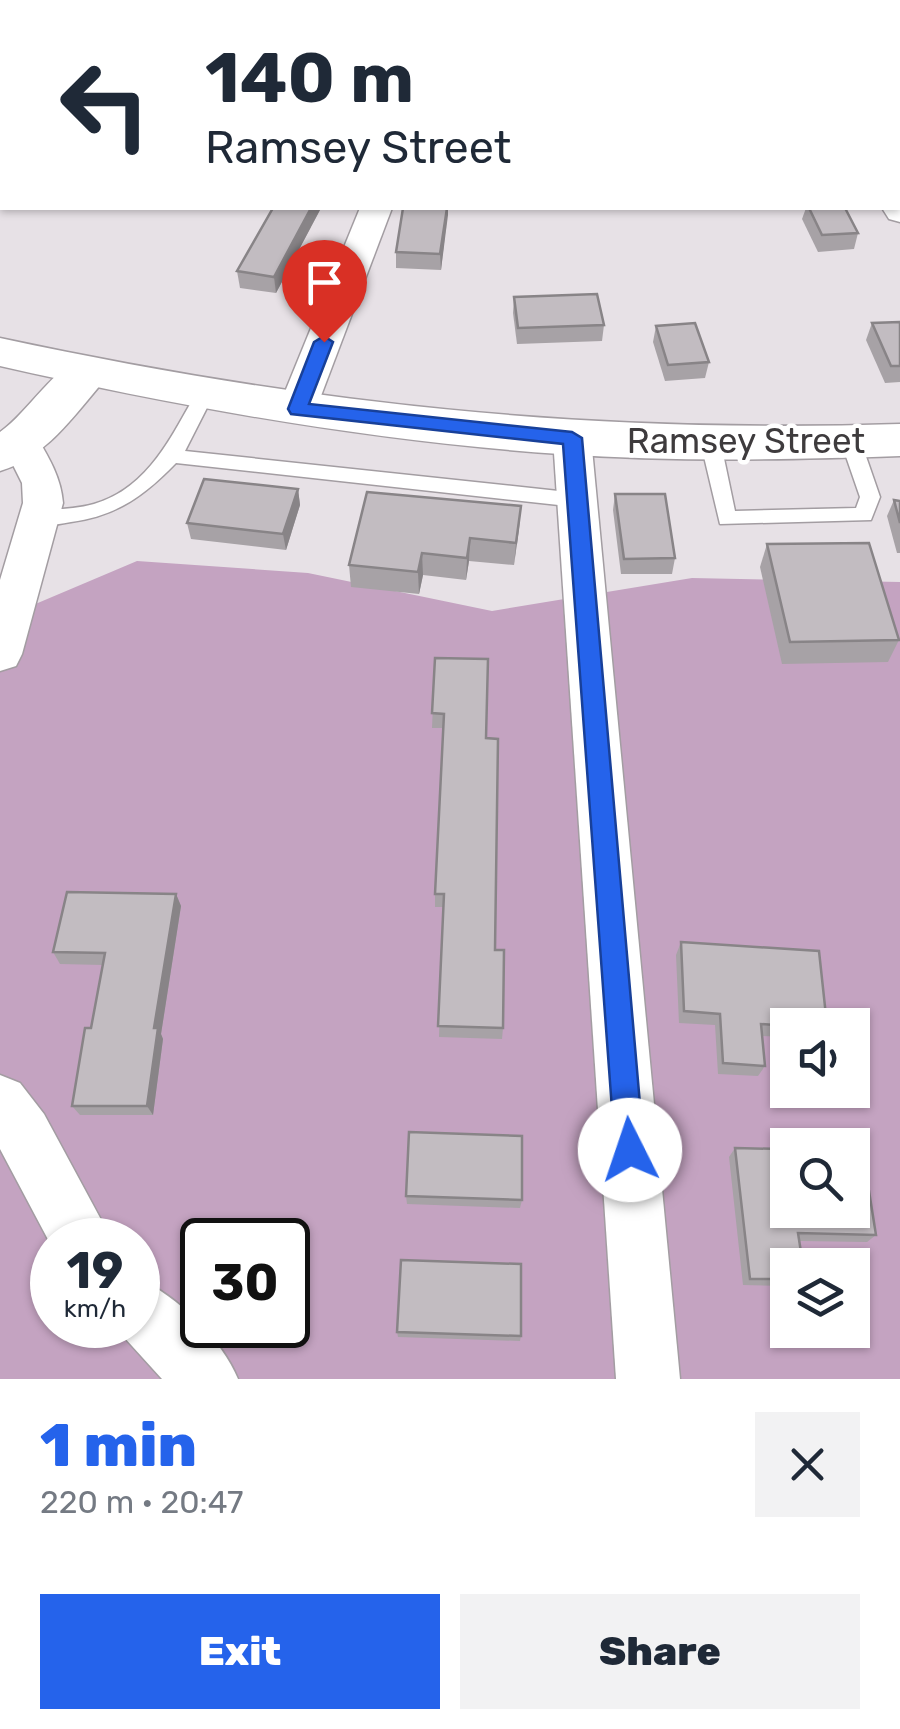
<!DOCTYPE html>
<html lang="en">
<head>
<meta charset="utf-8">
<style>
	:root { --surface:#fff; --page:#f2f2f3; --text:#1f2937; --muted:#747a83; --accent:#2563eb }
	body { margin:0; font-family:Rubik,sans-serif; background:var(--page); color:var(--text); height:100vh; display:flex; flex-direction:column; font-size:38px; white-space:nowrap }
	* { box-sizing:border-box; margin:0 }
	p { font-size:32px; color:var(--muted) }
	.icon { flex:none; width:55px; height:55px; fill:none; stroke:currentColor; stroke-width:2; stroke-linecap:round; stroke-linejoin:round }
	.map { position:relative; height:1379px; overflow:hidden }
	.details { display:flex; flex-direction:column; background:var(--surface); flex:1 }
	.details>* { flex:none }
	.guide { position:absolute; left:0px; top:0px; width:900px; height:210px; box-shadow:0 2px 8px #0004; background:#fff; color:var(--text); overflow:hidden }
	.buttons { position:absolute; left:770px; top:1008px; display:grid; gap:20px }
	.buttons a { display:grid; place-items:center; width:100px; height:100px; border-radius:0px; background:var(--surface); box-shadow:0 2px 8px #0004; font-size:50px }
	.speed { position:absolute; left:30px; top:1218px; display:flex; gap:20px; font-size:50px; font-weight:700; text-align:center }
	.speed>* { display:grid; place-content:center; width:130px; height:130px; border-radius:50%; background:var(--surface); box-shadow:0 2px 8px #0004; line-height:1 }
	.speed small { font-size:25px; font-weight:400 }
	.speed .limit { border:5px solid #111; border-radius:15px; background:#fff; color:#111 }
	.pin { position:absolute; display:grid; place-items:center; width:85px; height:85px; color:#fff; margin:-102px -42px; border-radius:50% 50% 50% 0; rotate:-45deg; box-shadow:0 0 10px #0007 }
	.pin .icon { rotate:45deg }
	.me { position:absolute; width:110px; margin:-55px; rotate:356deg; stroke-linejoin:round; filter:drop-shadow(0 0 8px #0008) }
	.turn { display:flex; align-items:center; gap:35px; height:210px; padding:0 40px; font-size:45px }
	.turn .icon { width:130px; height:130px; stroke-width:2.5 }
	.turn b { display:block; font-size:70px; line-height:85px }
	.round { display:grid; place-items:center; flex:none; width:105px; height:105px; border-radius:0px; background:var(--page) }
	.head { display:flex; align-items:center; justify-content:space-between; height:170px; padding:0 40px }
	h1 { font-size:60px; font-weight:800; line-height:75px; color:var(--accent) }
	.primary-button { display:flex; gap:20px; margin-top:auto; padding:20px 40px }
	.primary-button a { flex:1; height:115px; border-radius:0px; background:var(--accent); color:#fff; font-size:40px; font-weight:800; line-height:115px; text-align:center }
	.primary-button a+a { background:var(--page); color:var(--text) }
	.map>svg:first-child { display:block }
	.forest { fill:#c4a3c1; fill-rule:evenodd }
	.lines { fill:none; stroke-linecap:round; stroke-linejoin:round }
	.service-casing { stroke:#a39da2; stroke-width:3 }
	.minor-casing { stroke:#a39da2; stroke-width:3 }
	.secondary-casing { stroke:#a39da2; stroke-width:3 }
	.primary-casing { stroke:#a39da2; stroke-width:3 }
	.service { fill:#fff; fill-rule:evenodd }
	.minor { fill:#fff; fill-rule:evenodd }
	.secondary { fill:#fff; fill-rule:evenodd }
	.primary { fill:#fff; fill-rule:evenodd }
	.wall { fill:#a7a2a6 }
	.shaded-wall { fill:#888487 }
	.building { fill:#c2bcc1; stroke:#888487; stroke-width:2.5 }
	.route { fill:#2563eb; stroke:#184099; stroke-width:2.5 }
	.labels { text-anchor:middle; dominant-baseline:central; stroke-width:9; stroke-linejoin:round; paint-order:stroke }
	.street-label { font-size:35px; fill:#3e3b3d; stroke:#fff }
</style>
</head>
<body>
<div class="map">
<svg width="900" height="1379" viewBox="0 0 900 1379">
	<rect width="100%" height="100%" fill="#e7e1e6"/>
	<path class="forest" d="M137 561 308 573 492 611 692 578 900 582V1379H0V619ZM788 1025H852V1090H788ZM788 1145H852V1210H788ZM52 1240H138V1325H52ZM202 1240H288V1325H202ZM788 1265H852V1330H788Z"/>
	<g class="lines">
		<defs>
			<g id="service">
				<path d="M205 388 214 394 185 451 577 493 587 500 577 507 176 463C145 495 117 516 71 522 58 524 44 528 31 524L28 519 31 514C51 508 73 510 94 504 149 488 172 435 198 390Z"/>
				<polygon points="851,435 861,442 880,497 871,520 720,524 701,444 704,439 711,437 721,444 735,511 856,508 860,497 841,442"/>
			</g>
			<g id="minor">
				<rect x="737" y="0" width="26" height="2"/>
				<rect x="898" y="123" width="2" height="18"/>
				<polygon points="898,197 900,198 900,222 889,219 882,208 898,208"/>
				<polygon points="360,208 392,208 316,409 310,418 297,422 284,418 278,409"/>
				<polygon points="572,425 586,429 591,438 680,1379 616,1379 553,438 558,429"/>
				<path d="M21 430 35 434C48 456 61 477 63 503L22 654 16 666 0 671V580L23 503 22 483 2 443 7 434Z"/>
				<polygon points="0,1075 20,1083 44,1114 112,1240 52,1240 52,1247 0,1149"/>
				<path d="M138 1279C177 1295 222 1340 238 1379H162L113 1325H138Z"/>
			</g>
			<path id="secondary" d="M87 357 103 362 109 372 103 382C73 417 45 458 0 471V432C30 411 52 367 87 357Z"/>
			<path id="primary" d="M0 338C307 404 586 434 900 424V456C786 460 673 462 560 454 371 441 185 408 0 366Z"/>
		</defs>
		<use href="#service" class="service-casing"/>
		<use href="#minor" class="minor-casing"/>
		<use href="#secondary" class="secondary-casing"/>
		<use href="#primary" class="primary-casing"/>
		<use href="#service" class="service"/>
		<use href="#minor" class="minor"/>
		<use href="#secondary" class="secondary"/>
		<use href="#primary" class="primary"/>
	</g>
	<g class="wall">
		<rect x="898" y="19" width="2" height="85"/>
		<polygon points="273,208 321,208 276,293 240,288 237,271"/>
		<polygon points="403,208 448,208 441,270 396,268 396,252"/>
		<polygon points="806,208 845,208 858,233 854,249 818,252 802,219"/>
		<polygon points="514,297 604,325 602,341 517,344 513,313"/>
		<polygon points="900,322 900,382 885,383 866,340 872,323"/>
		<polygon points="656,326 709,362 705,378 665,381 653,342"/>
		<polygon points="298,489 300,505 286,550 191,539 187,523"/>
		<polygon points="615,494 675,558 672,574 621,574 613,510"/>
		<polygon points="894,500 900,501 900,553 897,553 887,516"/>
		<polygon points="521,506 514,565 469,561 466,580 423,575 419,594 351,587 349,565"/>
		<polygon points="767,544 899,640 888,662 782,664 760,567"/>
		<polygon points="435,658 486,738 495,950 503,1028 502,1039 439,1037 443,907 435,907 435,894 443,728 432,728"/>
		<polygon points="176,894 181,906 161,1034 163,1039 153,1115 80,1115 72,1106 91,1028 103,965 60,964 53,952"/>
		<polygon points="681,942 788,1025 788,1037 762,1036 765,1066 758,1076 718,1074 715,1025 679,1023 676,955"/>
		<polygon points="735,1148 786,1189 876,1235 867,1242 799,1241 788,1265 788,1286 743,1285 729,1157"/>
		<polygon points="406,1196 522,1200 520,1208 407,1204"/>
		<polygon points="397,1332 521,1336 520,1341 398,1337"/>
	</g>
	<g class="shaded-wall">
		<polygon points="311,208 321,208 276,293 274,277"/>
		<polygon points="447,208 448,208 448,215 441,270 440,254"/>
		<polygon points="298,489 300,505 286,550 283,534"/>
		<polygon points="521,506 519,529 514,565 516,543"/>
		<polygon points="470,538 469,561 466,580 467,558"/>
		<polygon points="422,553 423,575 419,594 418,572"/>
		<polygon points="176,894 181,906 161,1034 163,1039 153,1115 147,1106 154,1028"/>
	</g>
	<g class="building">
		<polygon points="898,19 900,19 900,73 898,69"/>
		<polygon points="273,208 311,208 274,277 237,271"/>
		<polygon points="403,208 447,208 440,254 396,252"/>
		<polygon points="809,208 845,208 858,233 822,235"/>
		<polygon points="597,294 604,325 518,328 514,297"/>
		<polygon points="900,322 900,366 891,366 872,323"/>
		<polygon points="695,323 709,362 668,365 656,326"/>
		<polygon points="204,479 298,489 283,534 187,523"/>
		<polygon points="367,492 521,506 516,543 470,538 467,558 422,553 418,572 349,565"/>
		<polygon points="615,494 665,494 675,558 624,559"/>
		<polygon points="894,500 900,501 900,523"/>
		<polygon points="869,543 899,640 790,642 767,544"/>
		<polygon points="435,658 488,659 486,738 498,739 495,950 504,950 503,1028 438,1026 444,894 435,894 444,714 432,713"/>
		<polygon points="67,892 176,894 154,1028 158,1028 147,1106 72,1106 85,1028 91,1028 105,953 53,952"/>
		<polygon points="681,942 819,951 827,1025 788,1026 761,1024 765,1066 723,1063 720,1014 684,1011"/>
		<polygon points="409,1132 522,1136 522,1200 406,1196"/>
		<polygon points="735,1148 781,1149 786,1189 788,1189 788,1210 852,1210 852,1191 869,1191 876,1235 798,1233 803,1265 788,1265 788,1279 750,1279"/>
		<polygon points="401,1260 521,1264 521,1336 397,1332"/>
	</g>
	<polygon class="route" points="324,336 333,342 309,404 572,432 582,438 644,1150 640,1160 630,1164 620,1160 615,1150 563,444 291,414 288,409 314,342"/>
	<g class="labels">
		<g class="street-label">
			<text x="746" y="441">Ramsey Street</text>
		</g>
	</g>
</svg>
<div class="buttons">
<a><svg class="icon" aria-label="sound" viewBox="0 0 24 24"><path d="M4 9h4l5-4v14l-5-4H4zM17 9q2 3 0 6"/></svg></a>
<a><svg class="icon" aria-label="search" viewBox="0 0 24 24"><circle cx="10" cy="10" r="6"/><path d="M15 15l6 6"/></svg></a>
<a><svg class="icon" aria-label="layers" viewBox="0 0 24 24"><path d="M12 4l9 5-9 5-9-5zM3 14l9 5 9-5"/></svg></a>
</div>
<div class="speed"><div>19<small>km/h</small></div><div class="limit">30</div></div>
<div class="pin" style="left:324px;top:342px;background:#d93025"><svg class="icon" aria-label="arrive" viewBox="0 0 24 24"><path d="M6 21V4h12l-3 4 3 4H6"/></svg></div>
<svg class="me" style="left:630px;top:1150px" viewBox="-20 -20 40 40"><circle r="19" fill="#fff"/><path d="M0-13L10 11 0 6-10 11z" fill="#2563eb"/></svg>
<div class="guide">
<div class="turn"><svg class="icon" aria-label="left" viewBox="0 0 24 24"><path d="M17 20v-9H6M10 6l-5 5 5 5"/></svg><div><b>140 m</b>Ramsey Street</div></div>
</div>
</div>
<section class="details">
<div class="head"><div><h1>1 min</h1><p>220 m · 20:47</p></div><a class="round"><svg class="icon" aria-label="close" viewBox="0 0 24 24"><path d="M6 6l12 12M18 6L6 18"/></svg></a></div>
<div class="primary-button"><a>Exit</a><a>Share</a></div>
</section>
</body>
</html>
